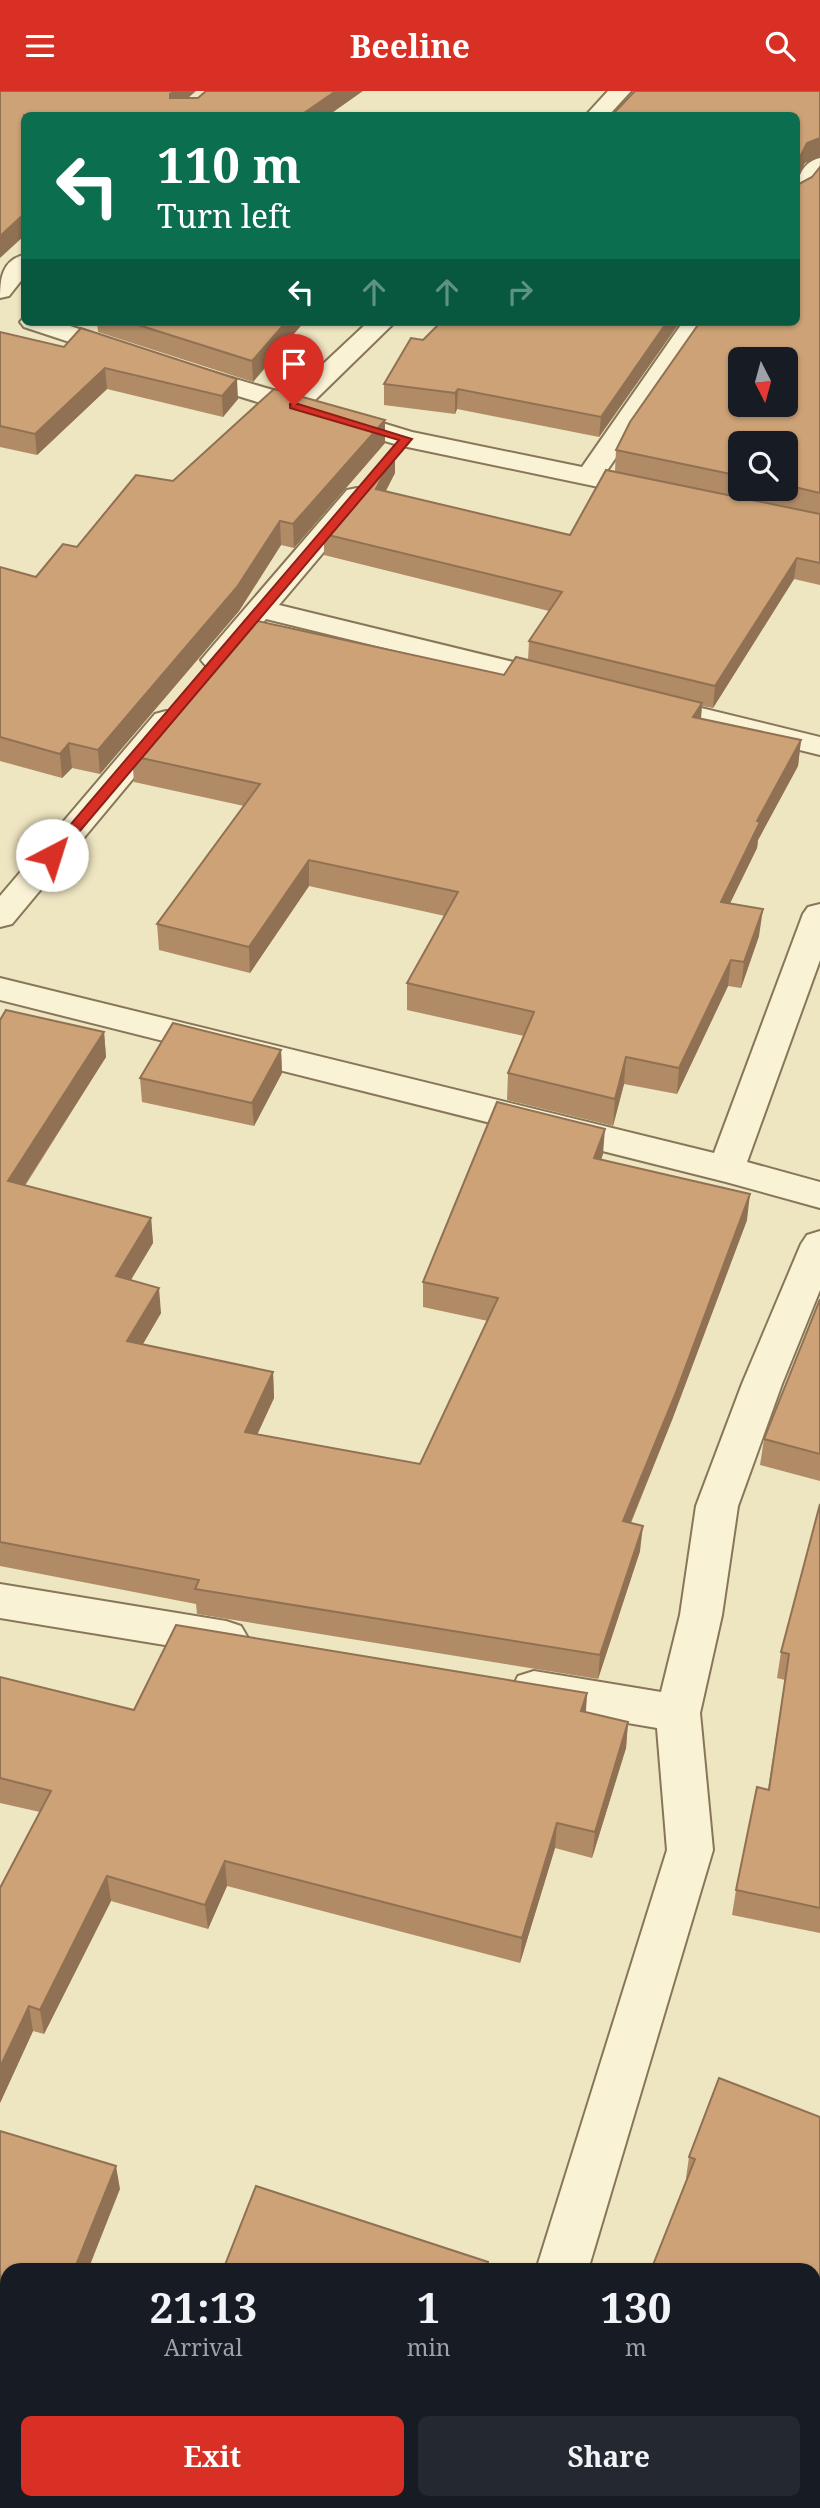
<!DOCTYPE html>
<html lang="en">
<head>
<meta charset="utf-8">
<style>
	:root { --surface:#171b24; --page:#242831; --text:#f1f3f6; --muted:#9ea1a6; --accent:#d93025 }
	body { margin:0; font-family:"Noto Serif",serif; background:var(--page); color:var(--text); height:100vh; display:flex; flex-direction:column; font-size:26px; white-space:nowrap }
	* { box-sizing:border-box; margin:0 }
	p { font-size:23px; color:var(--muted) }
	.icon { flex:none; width:38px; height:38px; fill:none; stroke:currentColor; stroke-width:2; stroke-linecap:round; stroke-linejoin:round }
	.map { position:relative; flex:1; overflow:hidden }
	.sheet { position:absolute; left:0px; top:2172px; width:821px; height:247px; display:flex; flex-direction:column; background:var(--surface); border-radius:21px 21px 0 0; box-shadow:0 2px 5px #0004 }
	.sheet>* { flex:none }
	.hud { position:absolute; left:21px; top:21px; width:779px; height:214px; border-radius:10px; box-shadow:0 2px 5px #0004; background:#0b6e4f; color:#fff; overflow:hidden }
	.needle { width:46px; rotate:174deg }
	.fabs { position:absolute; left:728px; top:256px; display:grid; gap:14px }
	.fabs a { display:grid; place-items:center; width:70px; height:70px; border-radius:10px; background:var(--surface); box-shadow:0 2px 5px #0004; font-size:35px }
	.pin { position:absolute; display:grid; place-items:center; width:60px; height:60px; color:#fff; margin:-72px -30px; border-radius:50% 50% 50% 0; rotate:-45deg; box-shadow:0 0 7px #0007 }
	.pin .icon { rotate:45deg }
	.me { position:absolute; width:77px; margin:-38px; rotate:40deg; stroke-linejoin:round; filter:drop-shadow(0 0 5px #0008) }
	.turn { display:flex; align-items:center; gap:24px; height:147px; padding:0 21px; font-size:32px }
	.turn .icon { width:91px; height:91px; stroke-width:2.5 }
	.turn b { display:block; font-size:49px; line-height:60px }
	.lanes { display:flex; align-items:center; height:66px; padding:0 21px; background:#0003; justify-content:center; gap:35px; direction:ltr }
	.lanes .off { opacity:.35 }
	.eta { display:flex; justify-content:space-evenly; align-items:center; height:119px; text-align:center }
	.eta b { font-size:42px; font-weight:700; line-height:49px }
	.primary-button { display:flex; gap:14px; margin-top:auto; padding:14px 21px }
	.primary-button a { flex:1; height:80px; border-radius:10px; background:var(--accent); color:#fff; font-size:28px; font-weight:700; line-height:80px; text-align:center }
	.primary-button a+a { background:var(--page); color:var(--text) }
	header { display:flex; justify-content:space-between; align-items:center; height:91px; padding:0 21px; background:var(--accent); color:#fff; font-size:32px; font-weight:700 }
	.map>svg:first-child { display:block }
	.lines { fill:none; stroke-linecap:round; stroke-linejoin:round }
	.minor-casing { stroke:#887659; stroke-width:4 }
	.minor { fill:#f9f2d5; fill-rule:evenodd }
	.wall { fill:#b08b66; fill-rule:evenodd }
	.shaded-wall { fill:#907153 }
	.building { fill:#cda277; stroke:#907153; stroke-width:2; fill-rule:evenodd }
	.route { fill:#d93025; stroke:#8d1f18; stroke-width:2 }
</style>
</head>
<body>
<header><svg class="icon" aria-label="menu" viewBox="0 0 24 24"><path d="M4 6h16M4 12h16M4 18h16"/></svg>Beeline<svg class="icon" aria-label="search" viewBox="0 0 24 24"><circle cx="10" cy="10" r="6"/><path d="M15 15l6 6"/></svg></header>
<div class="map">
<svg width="820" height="2417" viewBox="0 0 820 2417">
	<rect width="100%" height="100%" fill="#eee5c1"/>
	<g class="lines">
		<defs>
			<g id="minor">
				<polygon points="608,0 631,0 609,24 586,24"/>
				<path d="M820 67C820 85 817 105 796 110 796 92 799 72 820 67Z"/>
				<path d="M24 164V186L9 205 0 207C0 188 2 169 24 164Z"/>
				<polygon points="24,226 24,231 58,231 133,256 137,261 133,266 124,269 115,266 24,236 20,231"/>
				<polygon points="368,231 395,231 313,311 412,341 582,376 683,231 709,231 606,381 661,393 665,399 661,405 651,407 398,354 179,287 175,282 179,277 188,274 290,304"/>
				<path d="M357 397 367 399 371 405 279 514 571 585 575 591 571 597 560 600 266 528C250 547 233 582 206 575L201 569 206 563 347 399Z"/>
				<polygon points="652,605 820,646 820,664 641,620 637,614 641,608"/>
				<polygon points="166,620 177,623 181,629 177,635 12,833 0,836 0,805 155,623"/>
				<polygon points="820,813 820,869 747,1071 820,1091 820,1117 726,1091 0,909 0,887 714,1062 803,823 808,816"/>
				<polygon points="820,1140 820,1199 782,1293 738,1415 722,1524 700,1622 713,1759 588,2179 536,2179 667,1759 657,1637 534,1616 518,1611 512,1598 518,1585 534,1580 661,1601 680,1524 696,1415 742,1293 801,1153 807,1144"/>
				<polygon points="0,1493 226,1530 241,1535 248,1547 241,1559 226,1564 0,1527"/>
				<polygon points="463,2412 519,2412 517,2417 461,2417"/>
			</g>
		</defs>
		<use href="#minor" class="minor-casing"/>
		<use href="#minor" class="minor"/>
	</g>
	<g class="wall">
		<path d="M820 76V494L794 488 713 617 702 615 701 628 801 649 798 675 758 749 757 757 730 812 759 845 741 897 728 895 677 1003 624 993 613 1035 507 1009 508 982 524 945 407 919V892L445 825 309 795 250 882 159 859 157 833 244 715 134 691 132 665 504 584 528 569 529 550 549 520 324 464V443L395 382 385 401 570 444 615 380 616 359 799 93 812 86ZM740 352H786V397H740Z"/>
		<polygon points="97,231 304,231 253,291 98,241"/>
		<polygon points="680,231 599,346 457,318 455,323 384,314 384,293 423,249"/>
		<polygon points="0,241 238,308 223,326 107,298 37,364 0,356"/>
		<polygon points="385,329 385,352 294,457 281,454 239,520 100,683 72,677 62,687 0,670 0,476 36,486 77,456 173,390"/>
		<polygon points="0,929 104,941 106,966 25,1095 151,1127 153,1152 131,1189 161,1222 143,1253 273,1281 274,1307 257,1343 420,1373 488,1230 423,1216 423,1191 603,1063 601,1069 747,1129 672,1329 631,1432 640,1460 598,1588 197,1523 196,1513 0,1475"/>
		<polygon points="281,959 282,982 254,1035 142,1011 140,987"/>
		<polygon points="820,1208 820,1390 760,1374 764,1348"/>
		<polygon points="820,1413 820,1842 732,1824 736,1799 768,1698 785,1589 777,1587 781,1561"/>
		<polygon points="0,1586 134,1619 587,1602 586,1621 628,1631 626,1657 592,1767 555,1757 520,1872 227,1795 208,1838 111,1810 44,1943 33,1940 0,2012 0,1797 40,1721 0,1712"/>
		<polygon points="719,1987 820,2026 820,2397 813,2417 805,2417 795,2413 794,2417 606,2417 608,2412 814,2412 814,2179 651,2179 687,2088 686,2087 689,2066"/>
	</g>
	<g class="shaded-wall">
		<polygon points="174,0 196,0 171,22 170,3"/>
		<polygon points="336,0 363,0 329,24 301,24"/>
		<polygon points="820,47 820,66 805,72 796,88 798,70 807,52"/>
		<polygon points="24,123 24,145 0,167 0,145"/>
		<polygon points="286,231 304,231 253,291 252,270"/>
		<polygon points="667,231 680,231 599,346 601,326"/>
		<polygon points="105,277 107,298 37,364 35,343"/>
		<polygon points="237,288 238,308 223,326 222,305"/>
		<polygon points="458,298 457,318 455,323 455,302"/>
		<polygon points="385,329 385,352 294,457 293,433"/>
		<polygon points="395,361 395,382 376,419 376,398"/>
		<polygon points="280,430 281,454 239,520 100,683 98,659"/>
		<polygon points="797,467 794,488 713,617 715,595"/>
		<polygon points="702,612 700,637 693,626"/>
		<polygon points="801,649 798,675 758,749 757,757 718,837 721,811 757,730"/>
		<polygon points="69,652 72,677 62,687 60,663"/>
		<polygon points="309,769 309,795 250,882 249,856"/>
		<polygon points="763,818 759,845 741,897 744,871"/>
		<polygon points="731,869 728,895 677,1003 679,977"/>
		<polygon points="104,941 106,966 11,1115 8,1090"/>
		<polygon points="281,959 282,982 254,1035 252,1012"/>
		<polygon points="626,966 624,993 613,1035 615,1008"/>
		<polygon points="605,1038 603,1063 592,1093 594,1067"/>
		<polygon points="750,1103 747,1129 672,1329 621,1455 623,1430"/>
		<polygon points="151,1127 153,1152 118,1210 116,1185"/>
		<polygon points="159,1197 161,1222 130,1275 127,1250"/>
		<polygon points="273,1281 274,1307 247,1366 245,1341"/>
		<polygon points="643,1435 640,1460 598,1588 600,1564"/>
		<polygon points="587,1602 585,1628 581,1620"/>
		<polygon points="628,1631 626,1657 592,1767 595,1741"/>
		<polygon points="557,1732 555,1757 520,1872 522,1847"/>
		<polygon points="225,1770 227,1795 208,1838 205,1814"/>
		<polygon points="107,1785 111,1810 44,1943 40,1919"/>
		<polygon points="29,1915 33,1940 0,2012 0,1976"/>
		<polygon points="116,2075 120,2098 88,2179 74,2179"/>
		<polygon points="7,2344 7,2379 0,2373 0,2361"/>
	</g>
	<g class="building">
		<polygon points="0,0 174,0 170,3 170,7 198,7 206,0 336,0 301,24 24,24 24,123 0,145"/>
		<polygon points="635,0 820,0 820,47 807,52 798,70 796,82 796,24 612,24"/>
		<path d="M820 76V402L786 394V352H740V385L616 359 630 331 700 231H796V91L799 93 812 86ZM740 268H786V313H740Z"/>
		<polygon points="129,231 286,231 252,270"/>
		<polygon points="441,231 667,231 601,326 458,298 455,302 384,293 411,247 423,249"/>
		<polygon points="81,237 237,288 222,305 105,277 35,343 0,335 0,241 64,256"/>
		<polygon points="274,298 385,329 293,433 280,430 237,496 98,659 69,652 60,663 0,646 0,476 36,486 63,453 77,456 136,384 173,390"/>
		<polygon points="395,361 376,398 570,444 606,379 820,423 820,472 797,467 715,595 529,550 562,501 324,443"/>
		<polygon points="248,528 504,584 516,566 702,612 693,626 801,649 757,730 760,731 721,811 763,818 744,871 731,869 679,977 626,966 615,1008 508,982 534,921 407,892 458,801 309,769 249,856 157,833 260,693 132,665"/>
		<polygon points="6,919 104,941 8,1090 151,1127 116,1185 159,1197 127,1250 273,1281 245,1341 420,1373 498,1207 423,1191 497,1011 605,1038 594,1067 750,1103 675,1304 623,1430 643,1435 600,1564 195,1498 199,1489 0,1451 0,929"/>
		<polygon points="173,932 281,959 252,1012 140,987"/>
		<polygon points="820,1208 820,1363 764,1348"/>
		<polygon points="820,1413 820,1817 736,1799 757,1696 769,1699 789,1563 781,1561"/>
		<polygon points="176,1534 587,1602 581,1620 628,1631 595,1741 557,1732 522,1847 225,1770 205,1814 107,1785 40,1919 29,1915 0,1976 0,1797 51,1700 0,1687 0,1586 134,1619"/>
		<polygon points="719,1987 820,2026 820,2395 818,2401 814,2399 814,2179 651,2179 695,2068 689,2066"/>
		<polygon points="0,2040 116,2075 74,2179 7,2179 7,2344 0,2361"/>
		<polygon points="256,2095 488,2171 485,2179 223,2179"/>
		<polygon points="0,2367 7,2370 7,2412 96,2412 107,2417 0,2417"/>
		<polygon points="608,2412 795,2412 793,2417 606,2417"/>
	</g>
	<polygon class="route" points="290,313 298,313 412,348 57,767 47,767 47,761 399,349 290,317"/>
</svg>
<div class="fabs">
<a><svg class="needle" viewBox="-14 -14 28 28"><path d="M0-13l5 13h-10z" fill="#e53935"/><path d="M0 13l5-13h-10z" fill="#9ea1a6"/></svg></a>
<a><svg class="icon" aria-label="search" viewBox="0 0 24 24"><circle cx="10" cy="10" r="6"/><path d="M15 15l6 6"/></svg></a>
</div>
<div class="pin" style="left:294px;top:315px;background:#d93025"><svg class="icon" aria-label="arrive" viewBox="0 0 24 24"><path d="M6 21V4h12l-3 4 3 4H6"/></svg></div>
<svg class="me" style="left:52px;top:764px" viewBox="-20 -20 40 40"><circle r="19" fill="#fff"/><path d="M0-13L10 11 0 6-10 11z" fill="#d93025"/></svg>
<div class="hud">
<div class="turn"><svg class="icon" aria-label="left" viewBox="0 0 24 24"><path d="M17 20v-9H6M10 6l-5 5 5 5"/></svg><div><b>110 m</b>Turn left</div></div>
<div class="lanes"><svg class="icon" aria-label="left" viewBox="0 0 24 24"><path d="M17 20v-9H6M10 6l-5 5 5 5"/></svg><svg class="icon off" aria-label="ahead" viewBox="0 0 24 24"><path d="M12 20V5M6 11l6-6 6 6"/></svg><svg class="icon off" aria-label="ahead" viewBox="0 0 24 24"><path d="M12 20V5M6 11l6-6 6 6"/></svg><svg class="icon off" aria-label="right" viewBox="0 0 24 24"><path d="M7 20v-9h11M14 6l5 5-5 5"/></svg></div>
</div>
<section class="sheet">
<div class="eta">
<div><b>21:13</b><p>Arrival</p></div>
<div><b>1</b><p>min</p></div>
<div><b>130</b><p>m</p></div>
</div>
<div class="primary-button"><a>Exit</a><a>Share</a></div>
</section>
</div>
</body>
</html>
